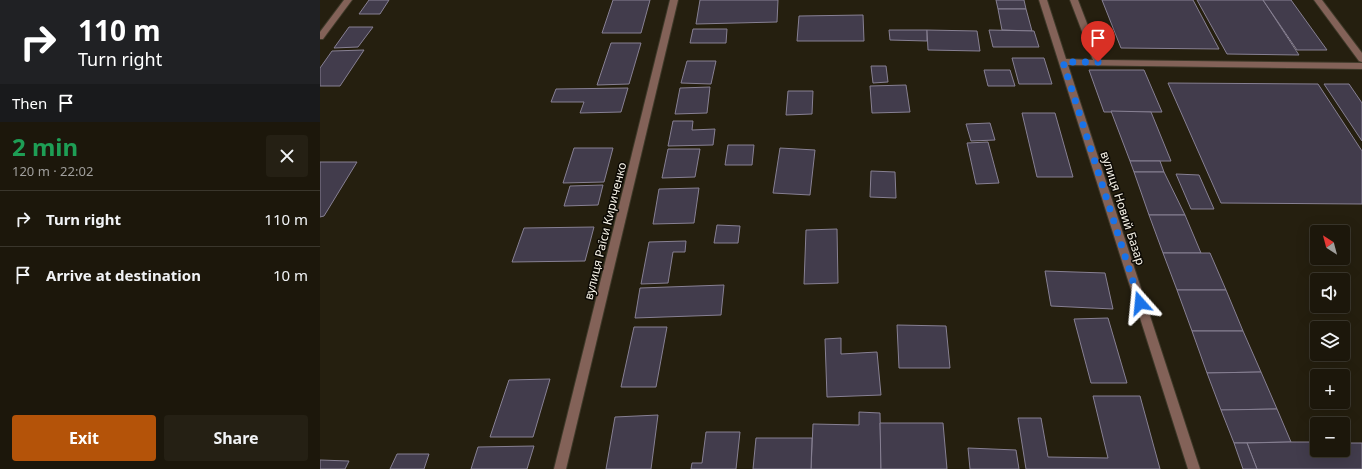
<!DOCTYPE html>
<html lang="en">
<head>
<meta charset="utf-8">
<style>
	:root { --surface:#1c170b; --page:#252014; --text:#f1f3f6; --muted:#a09f9d; --line:#3a362c; --accent:#b45309 }
	body { margin:0; font-family:"Noto Sans",sans-serif; background:var(--page); color:var(--text); height:100vh; display:flex; flex-direction:column; font-size:15px; white-space:nowrap }
	* { box-sizing:border-box; margin:0 }
	p { font-size:13px; color:var(--muted) }
	.icon { flex:none; width:22px; height:22px; fill:none; stroke:currentColor; stroke-width:2; stroke-linecap:round; stroke-linejoin:round }
	.map { position:relative; flex:1; overflow:hidden }
	.side { display:flex; flex-direction:column; background:var(--surface); width:320px }
	.side>* { flex:none }
	.banner { background:#202124; color:#fff; overflow:hidden }
	.needle { width:26px; rotate:324deg }
	.tools { position:absolute; left:990px; top:225px; display:grid; gap:8px }
	.tools a { display:grid; place-items:center; width:40px; height:40px; border-radius:4px; background:var(--surface); box-shadow:0 4px 16px #0002,0 0 0 1px var(--line); font-size:20px }
	.pin { position:absolute; display:grid; place-items:center; width:34px; height:34px; color:#fff; margin:-41px -17px; border-radius:50% 50% 50% 0; rotate:-45deg; box-shadow:0 0 4px #0007 }
	.pin .icon { rotate:45deg }
	.me { position:absolute; width:44px; margin:-22px; rotate:342deg; stroke-linejoin:round; filter:drop-shadow(0 0 3px #0008) }
	.turn { display:flex; align-items:center; gap:14px; height:84px; padding:0 12px; font-size:18px }
	.turn .icon { width:52px; height:52px; stroke-width:2.5 }
	.turn b { display:block; font-size:28px; line-height:34px }
	.then { display:flex; align-items:center; height:38px; padding:0 12px; background:#0003; gap:8px; font-size:15px }
	.round { display:grid; place-items:center; flex:none; width:42px; height:42px; border-radius:4px; background:var(--page) }
	.summary { display:flex; align-items:center; justify-content:space-between; height:68px; padding:0 12px }
	h1 { font-size:24px; font-weight:700; line-height:30px; color:#1e9e55 }
	.action { display:flex; gap:8px; margin-top:auto; padding:8px 12px }
	.action a { flex:1; height:46px; border-radius:4px; background:var(--accent); color:#fff; font-size:16px; font-weight:700; line-height:46px; text-align:center }
	.action a+a { background:var(--page); color:var(--text) }
	ul { padding:0; list-style:none }
	li { display:flex; align-items:center; gap:12px; height:56px; padding:0 12px; border-top:1px solid var(--line) }
	li div { flex:1 }
	li b { display:block; font-size:15px }
	li em { font-style:normal }
	main { display:flex; flex:1; min-height:0 }
	.map>svg:first-child { display:block }
	.building { fill:#423c4c; stroke:#878093 }
	.lines { fill:none; stroke-linecap:round; stroke-linejoin:round }
	.minor-casing { stroke:#3e3929; stroke-width:2 }
	.minor { fill:#836258; fill-rule:evenodd }
	.route { stroke:#1a73e8; stroke-width:7; stroke-dasharray:0 12.6 }
	.labels { text-anchor:middle; dominant-baseline:central; stroke-width:3; stroke-linejoin:round; paint-order:stroke }
	.street-label { font-size:12px; fill:#f8f4e9; stroke:#0c0904 }
</style>
</head>
<body>
<main>
<section class="side">
<div class="banner">
<div class="turn"><svg class="icon" aria-label="right" viewBox="0 0 24 24"><path d="M7 20v-9h11M14 6l5 5-5 5"/></svg><div><b>110 m</b>Turn right</div></div>
<div class="then">Then<svg class="icon" aria-label="arrive" viewBox="0 0 24 24"><path d="M6 21V4h12l-3 4 3 4H6"/></svg></div>
</div>
<div class="summary"><div><h1>2 min</h1><p>120 m · 22:02</p></div><a class="round"><svg class="icon" aria-label="close" viewBox="0 0 24 24"><path d="M6 6l12 12M18 6L6 18"/></svg></a></div>
<ul>
<li><svg class="icon" aria-label="right" viewBox="0 0 24 24"><path d="M7 20v-9h11M14 6l5 5-5 5"/></svg><div><b>Turn right</b></div><em>110 m</em></li>
<li><svg class="icon" aria-label="arrive" viewBox="0 0 24 24"><path d="M6 21V4h12l-3 4 3 4H6"/></svg><div><b>Arrive at destination</b></div><em>10 m</em></li>
</ul>
<div class="action"><a>Exit</a><a>Share</a></div>
</section>
<div class="map">
<svg width="1042" height="469" viewBox="0 0 1042 469">
	<rect width="100%" height="100%" fill="#251f0f"/>
	<g class="building">
		<polygon points="49,0 69,0 60,14 39,14"/>
		<polygon points="293,0 330,0 321,33 282,33"/>
		<polygon points="380,0 458,0 457,22 376,24"/>
		<polygon points="676,0 704,0 706,9 678,9"/>
		<polygon points="782,0 873,0 899,49 801,48"/>
		<polygon points="877,0 943,0 979,55 907,54"/>
		<polygon points="943,0 971,0 1007,50 977,50"/>
		<polygon points="678,9 706,9 712,31 682,30"/>
		<polygon points="543,15 544,41 477,41 479,16"/>
		<polygon points="29,27 53,27 38,47 14,48"/>
		<polygon points="373,29 407,29 406,43 370,43"/>
		<polygon points="569,30 607,30 607,41 570,40"/>
		<polygon points="607,30 657,31 660,51 608,50"/>
		<polygon points="669,30 714,31 719,47 673,47"/>
		<polygon points="291,43 321,43 309,84 277,85"/>
		<polygon points="44,50 20,86 0,86 0,68 12,51"/>
		<polygon points="692,58 724,58 732,84 699,84"/>
		<polygon points="367,61 396,61 391,84 361,83"/>
		<polygon points="551,66 566,66 568,82 553,83"/>
		<polygon points="664,70 690,70 695,86 668,86"/>
		<polygon points="769,70 824,70 842,112 784,112"/>
		<polygon points="848,83 998,84 1042,151 1042,204 901,203"/>
		<polygon points="1004,84 1029,84 1042,103 1042,141"/>
		<polygon points="586,85 590,112 552,113 550,86"/>
		<polygon points="390,87 387,113 355,114 360,88"/>
		<polygon points="308,88 301,112 260,113 264,102 231,102 236,89"/>
		<polygon points="468,91 493,91 492,114 466,115"/>
		<polygon points="791,111 831,112 851,161 810,161"/>
		<polygon points="702,113 735,113 753,177 717,177"/>
		<polygon points="353,121 373,121 372,130 395,129 393,145 348,146"/>
		<polygon points="670,123 675,140 651,141 646,124"/>
		<polygon points="668,142 679,183 656,184 647,143"/>
		<polygon points="408,145 434,145 432,165 405,165"/>
		<polygon points="254,148 293,148 284,182 243,183"/>
		<polygon points="460,148 495,150 490,195 453,193"/>
		<polygon points="348,149 380,149 375,177 342,178"/>
		<polygon points="810,161 840,161 844,172 814,172"/>
		<polygon points="0,162 37,162 4,216 0,217"/>
		<polygon points="551,171 575,172 576,198 550,197"/>
		<polygon points="814,172 844,172 865,215 829,215"/>
		<polygon points="856,174 879,175 894,209 871,209"/>
		<polygon points="283,185 278,205 244,206 250,186"/>
		<polygon points="379,188 374,223 333,224 339,189"/>
		<polygon points="829,215 865,215 881,253 843,253"/>
		<polygon points="397,225 420,226 418,243 394,243"/>
		<polygon points="274,227 265,261 192,262 204,228"/>
		<polygon points="517,229 518,283 484,284 486,230"/>
		<polygon points="366,241 365,252 353,252 348,283 321,284 329,242"/>
		<polygon points="843,253 890,253 906,290 857,290"/>
		<polygon points="725,271 785,273 793,309 731,306"/>
		<polygon points="404,285 401,315 315,318 320,288"/>
		<polygon points="857,290 906,290 923,331 872,331"/>
		<polygon points="788,318 807,383 771,383 754,319"/>
		<polygon points="577,325 626,326 630,368 579,368"/>
		<polygon points="314,327 347,327 336,387 301,387"/>
		<polygon points="872,331 923,331 941,372 887,373"/>
		<polygon points="521,338 521,354 557,352 561,395 507,397 505,339"/>
		<polygon points="941,372 957,409 901,410 887,373"/>
		<polygon points="230,379 213,437 170,437 189,380"/>
		<polygon points="773,396 820,396 840,469 706,469 698,418 721,418 728,457 788,458"/>
		<polygon points="957,409 971,442 914,443 901,410"/>
		<polygon points="539,412 560,413 561,469 491,469 493,424 539,425"/>
		<polygon points="338,415 331,469 286,469 295,417"/>
		<polygon points="560,423 623,423 627,469 561,469"/>
		<polygon points="386,432 420,432 416,469 371,469 372,463 382,463"/>
		<polygon points="436,438 492,438 491,469 433,469"/>
		<polygon points="971,442 997,442 997,450 1023,450 1023,443 1042,443 1042,469 937,469 927,443"/>
		<polygon points="914,443 927,443 937,469 923,469"/>
		<polygon points="214,446 207,469 151,469 158,447"/>
		<polygon points="648,448 696,450 699,469 650,469"/>
		<polygon points="77,454 109,454 104,469 70,469"/>
		<polygon points="0,460 29,461 25,469 0,469"/>
	</g>
	<g class="lines">
		<defs>
			<g id="minor">
				<polygon points="24,0 32,0 3,39 0,39 0,32"/>
				<polygon points="350,0 358,0 246,469 234,469"/>
				<polygon points="719,0 727,0 746,59 773,60 750,0 758,0 781,60 1042,63 1042,69 748,65 880,469 868,469"/>
				<polygon points="994,0 1002,0 1042,53 1042,62 1039,61"/>
			</g>
		</defs>
		<use href="#minor" class="minor-casing"/>
		<use href="#minor" class="minor"/>
	</g>
	<g class="lines">
		<polyline class="route" points="778,62 743,62 820,303"/>
	</g>
	<g class="labels">
		<g class="street-label">
			<text transform="translate(803 208) rotate(72)">вулиця Новий Базар</text>
			<text transform="translate(285 231) rotate(-76)">вулиця Раїси Кириченко</text>
		</g>
	</g>
</svg>
<div class="tools">
<a><svg class="needle" viewBox="-14 -14 28 28"><path d="M0-13l5 13h-10z" fill="#e53935"/><path d="M0 13l5-13h-10z" fill="#a09f9d"/></svg></a>
<a><svg class="icon" aria-label="sound" viewBox="0 0 24 24"><path d="M4 9h4l5-4v14l-5-4H4zM17 9q2 3 0 6"/></svg></a>
<a><svg class="icon" aria-label="layers" viewBox="0 0 24 24"><path d="M12 4l9 5-9 5-9-5zM3 14l9 5 9-5"/></svg></a>
<a>+</a>
<a>−</a>
</div>
<div class="pin" style="left:778px;top:62px;background:#d93025"><svg class="icon" aria-label="arrive" viewBox="0 0 24 24"><path d="M6 21V4h12l-3 4 3 4H6"/></svg></div>
<svg class="me" style="left:820px;top:303px" viewBox="-20 -20 40 40"><path d="M0-17L14 15 0 8-14 15z" fill="#1a73e8" stroke="#fff" stroke-width="4"/></svg>
</div>
</main>
</body>
</html>
